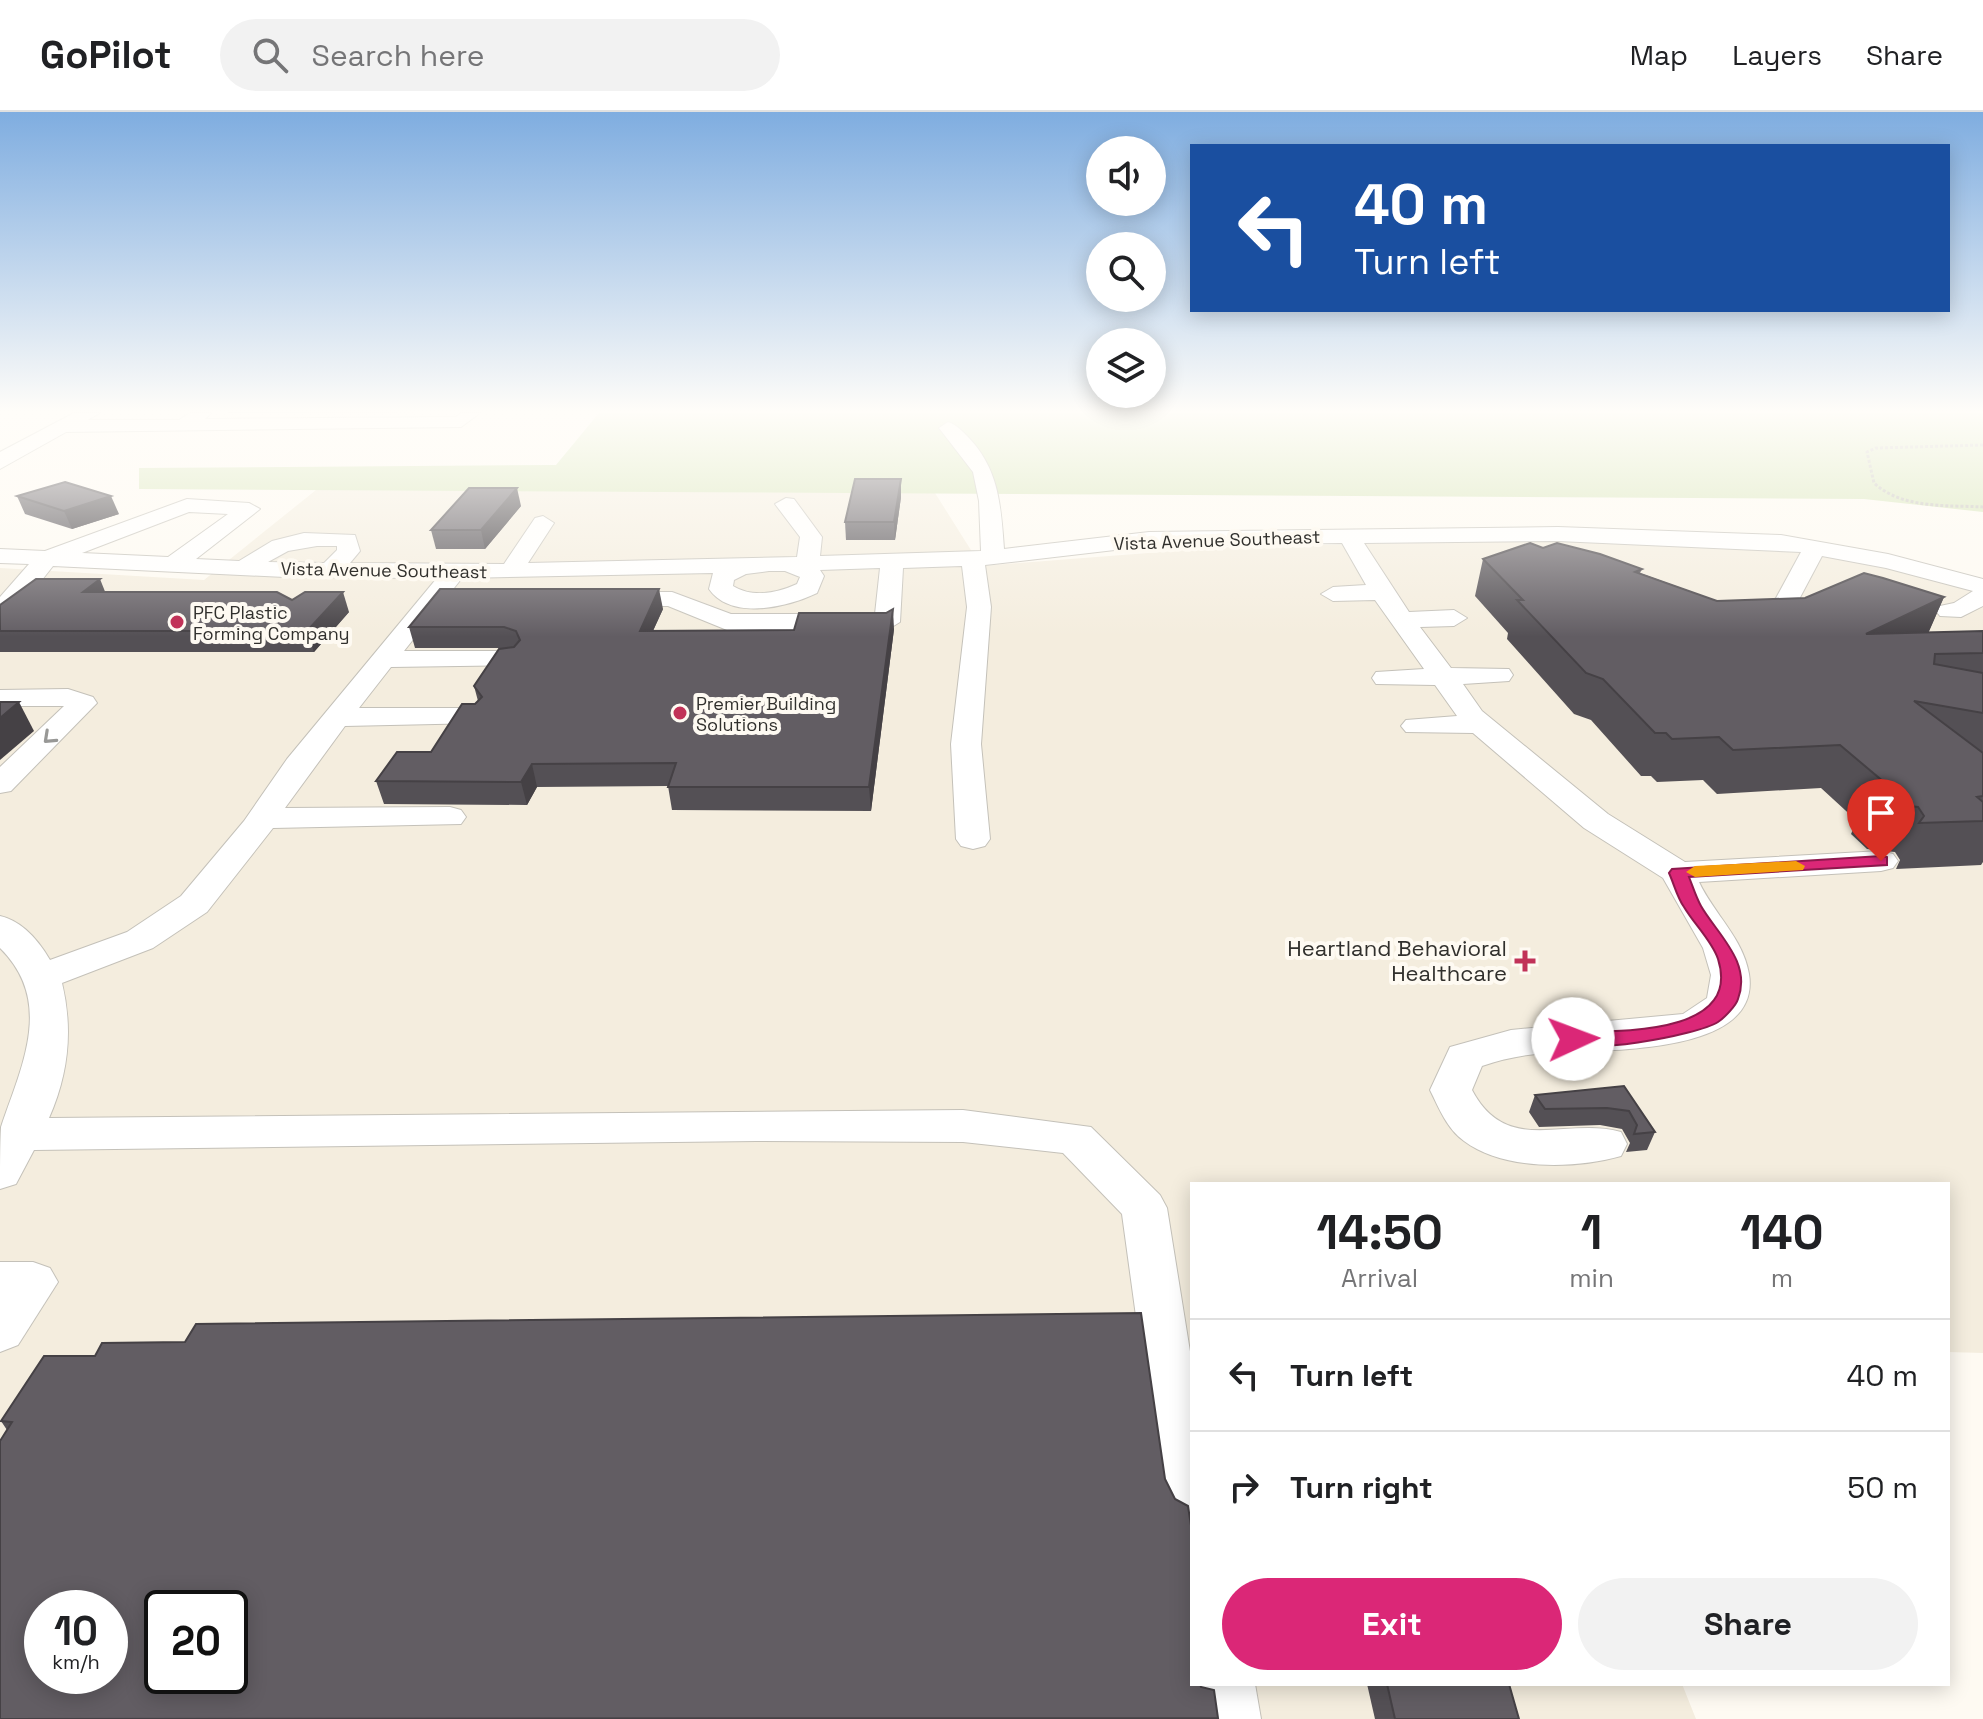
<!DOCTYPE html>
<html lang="en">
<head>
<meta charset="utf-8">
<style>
	:root { --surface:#fff; --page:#f2f2f2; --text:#202124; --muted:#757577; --line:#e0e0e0; --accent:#db2777 }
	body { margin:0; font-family:"Space Grotesk",sans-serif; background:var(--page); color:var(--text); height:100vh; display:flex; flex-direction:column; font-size:30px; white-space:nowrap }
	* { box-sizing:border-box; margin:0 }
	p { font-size:26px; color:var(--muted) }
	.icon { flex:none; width:44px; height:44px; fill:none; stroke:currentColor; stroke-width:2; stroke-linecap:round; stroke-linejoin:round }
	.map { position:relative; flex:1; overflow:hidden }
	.details { position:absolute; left:1190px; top:1070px; width:760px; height:504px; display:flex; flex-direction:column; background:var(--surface); border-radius:0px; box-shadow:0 4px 20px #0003 }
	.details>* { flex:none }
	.guide { position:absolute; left:1190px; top:32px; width:760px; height:168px; border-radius:0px; box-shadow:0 4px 20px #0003; background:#1a4fa0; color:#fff; overflow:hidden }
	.tools { position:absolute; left:1086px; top:24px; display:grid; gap:16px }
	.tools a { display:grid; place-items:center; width:80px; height:80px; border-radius:50%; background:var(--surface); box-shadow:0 4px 20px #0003; font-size:40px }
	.speed { position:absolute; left:24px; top:1478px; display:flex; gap:16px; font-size:40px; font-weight:700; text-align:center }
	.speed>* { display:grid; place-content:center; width:104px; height:104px; border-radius:50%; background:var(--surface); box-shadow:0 4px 20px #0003; line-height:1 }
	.speed small { font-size:20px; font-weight:400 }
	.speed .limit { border:4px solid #111; border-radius:12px; background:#fff; color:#111 }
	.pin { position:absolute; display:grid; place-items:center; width:68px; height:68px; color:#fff; margin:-82px -34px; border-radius:50% 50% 50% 0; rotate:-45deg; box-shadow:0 0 8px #0007 }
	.pin .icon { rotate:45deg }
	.me { position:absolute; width:88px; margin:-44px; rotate:88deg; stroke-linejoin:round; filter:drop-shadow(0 0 6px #0008) }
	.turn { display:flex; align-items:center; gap:28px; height:168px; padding:0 32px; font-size:36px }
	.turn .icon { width:104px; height:104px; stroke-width:2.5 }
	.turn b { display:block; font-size:56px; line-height:68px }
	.eta { display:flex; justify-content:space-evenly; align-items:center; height:136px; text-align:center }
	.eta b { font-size:48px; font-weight:800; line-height:56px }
	.primary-button { display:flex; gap:16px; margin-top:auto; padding:16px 32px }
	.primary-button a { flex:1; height:92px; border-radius:48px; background:var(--accent); color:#fff; font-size:32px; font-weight:800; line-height:92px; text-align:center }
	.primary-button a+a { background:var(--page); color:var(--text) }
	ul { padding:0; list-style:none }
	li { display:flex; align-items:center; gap:24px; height:112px; padding:0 32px; border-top:2px solid var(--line) }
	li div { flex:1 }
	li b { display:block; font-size:30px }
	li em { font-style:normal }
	header { display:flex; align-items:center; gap:48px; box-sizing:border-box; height:112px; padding:0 40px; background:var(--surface); border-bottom:2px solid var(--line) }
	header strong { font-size:38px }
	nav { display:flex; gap:44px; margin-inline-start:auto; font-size:28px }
	.search { width:560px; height:72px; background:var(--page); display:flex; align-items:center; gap:20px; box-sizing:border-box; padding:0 28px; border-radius:44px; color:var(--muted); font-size:30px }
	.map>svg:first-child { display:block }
	.built { fill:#f4edde; fill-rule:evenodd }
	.green { fill:#d5e4b5 }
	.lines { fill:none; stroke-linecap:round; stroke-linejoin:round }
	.minor-casing { stroke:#c4c1b9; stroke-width:2 }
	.major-casing { stroke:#c4c1b9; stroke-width:2 }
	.path { stroke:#c0bdb6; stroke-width:3; stroke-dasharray:3 2; stroke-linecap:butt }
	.minor { fill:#fff; fill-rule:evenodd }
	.major { fill:#fff; fill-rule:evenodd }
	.wall { fill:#545055 }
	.shaded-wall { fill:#454145 }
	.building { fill:#625d63; stroke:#454145; stroke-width:2; fill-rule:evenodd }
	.oneway { stroke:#989896 }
	.route { fill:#db2777; stroke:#8e194d; stroke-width:2 }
	.slow { fill:#f59e0b }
	.poi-dot { fill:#c13258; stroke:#fefaf2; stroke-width:3 }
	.labels { text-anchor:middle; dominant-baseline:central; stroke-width:8; stroke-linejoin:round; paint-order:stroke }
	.far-street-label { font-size:18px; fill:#31302d; stroke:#fefaf2 }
	.far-poi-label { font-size:18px; fill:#31302d; stroke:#fefaf2; text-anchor:start }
	.poi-label { font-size:22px; fill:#31302d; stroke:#fefaf2; text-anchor:end }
</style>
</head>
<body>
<header>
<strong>GoPilot</strong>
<div class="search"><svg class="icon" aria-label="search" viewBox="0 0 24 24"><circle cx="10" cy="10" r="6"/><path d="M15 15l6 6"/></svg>Search here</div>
<nav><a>Map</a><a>Layers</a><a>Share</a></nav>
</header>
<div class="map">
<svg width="1983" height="1607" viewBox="0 0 1983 1607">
	<rect width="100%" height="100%" fill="#fefaf2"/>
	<path class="built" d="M316 378 935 381 981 454 1225 435 1575 428 1794 435 1983 477V1241L1948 1240V1072H1192V1572H1682L1696 1607H0V456L204 468ZM42 1496H110V1564H42ZM162 1496H230V1564H162Z"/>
	<polygon class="green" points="599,301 1983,301 1983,400 1864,387 139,377 139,356 556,353"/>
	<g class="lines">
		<defs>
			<g id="minor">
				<polygon points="190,301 211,301 205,307 456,305 461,301 480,301 461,315 64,320 55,314 64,308 179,308"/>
				<path d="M948 310C957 313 962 319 968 325 999 357 1001 394 1004 437L1149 420 1558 415 1781 423 1888 442 1983 467V494L1961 505 1940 504 1936 499 1940 494 1954 491 1973 479 1886 456 1822 444 1787 510 1751 517 1738 509 1742 504 1769 499 1801 440 1558 429 1364 431 1409 500 1454 498 1467 506 1454 514 1420 515 1451 556 1509 557 1513 563 1509 569 1463 572 1482 599 1608 702 1685 750 1881 739 1893 742 1898 749 1893 756 1881 759 1699 770C1714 802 1743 826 1749 862 1763 949 1587 936 1536 942 1517 944 1500 948 1482 954L1472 978C1507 1045 1566 1004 1621 1020L1627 1032 1621 1044C1575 1057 1504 1059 1464 1029 1447 1017 1439 996 1430 978L1450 935 1511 918 1683 902 1707 886 1711 863 1703 836 1663 766 1584 716 1473 621 1406 620 1401 614 1406 608 1457 604 1435 573 1376 572 1372 566 1376 560 1424 557 1375 488 1333 489 1321 482 1333 475 1366 473 1342 431 1149 434 985 453 991 495 981 632 990 727 985 734 973 737 961 734 956 727 951 632 967 495 962 454 903 456 900 510 887 518H727L668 494H613L601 487 613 480H672L731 502H875L880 456 820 458 824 464 817 481C788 495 731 509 709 477L713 461 462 466 404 539H509L518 541 522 547 518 553 391 555 359 596H471L481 599 485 605 481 611 345 614 285 696 450 695 461 698 466 705 461 712 273 716 207 800 153 836 62 871C73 917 69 961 49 1006L963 998 1091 1015 1160 1083 1167 1096 1192 1252V1429L1172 1420 1163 1401 1122 1102 1063 1041 963 1030 757 1029 34 1038 16 1072 0 1077C0 1059 0 1032 1 1015 21 955 55 890 0 836V804C22 809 39 829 50 848L127 820 181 784 244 709 287 647 437 466 285 465 53 454 23 492 0 505V485L29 452 0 451V437L45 439 187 387 249 391 260 397 196 447 239 449 272 429 304 421 355 423 360 439 350 451 504 452 535 406 543 404 554 411 528 451 797 445 800 425 775 392 786 386 794 387 822 425 820 444 981 439 979 389 973 360 939 316ZM189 400 228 402 168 445 82 441ZM317 434H337V438L324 451 268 450 288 439ZM769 459H785L800 465 797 472C777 481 753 486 733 474L734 468 746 462Z"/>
				<polygon points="68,577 93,585 97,591 11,679 0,681 0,655 64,594 0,594 0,578"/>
				<polygon points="0,1150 33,1150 50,1156 58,1170 18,1233 0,1240"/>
				<polygon points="1192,1570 1255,1572 1261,1607 1197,1607"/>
			</g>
			<polygon id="major" points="74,301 100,301 0,357 0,340"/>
		</defs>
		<use href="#minor" class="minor-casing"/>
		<use href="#major" class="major-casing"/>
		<path class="path" d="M1983 333 1876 336 1867 340 1874 371C1902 397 1947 393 1983 395"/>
		<use href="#minor" class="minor"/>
		<use href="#major" class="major"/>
	</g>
	<g class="wall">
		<polygon points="228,300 429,300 228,301"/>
		<polygon points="17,384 119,402 72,417 25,402"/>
		<polygon points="901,385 895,428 846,428 845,410"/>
		<polygon points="521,394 485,437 436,437 431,418"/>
		<polygon points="1543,436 1642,457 1640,461 1717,489 1944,485 1928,521 1983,519 1983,750 1981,753 1896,757 1900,748 1895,740 1867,737 1851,722 1857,709 1821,676 1717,682 1703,668 1657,670 1651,664 1641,664 1591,608 1574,602 1507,527 1508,521 1475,484 1483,447"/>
		<polygon points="105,480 292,488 349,500 314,540 0,540 0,493"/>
		<polygon points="663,497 653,519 894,517 871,699 672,698 668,674 537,675 527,693 384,692 376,669 431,640 478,589 474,574 505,536 415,536 409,515"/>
		<polygon points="1624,974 1655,1020 1647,1038 1626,1040 1630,1031 1622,1017 1600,1013 1539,1015 1529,1000 1535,983"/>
		<polygon points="44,1244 1192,1572 1201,1575 1218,1607 0,1607 7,1318 1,1309"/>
		<polygon points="1367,1572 1509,1572 1519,1607 1375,1607"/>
	</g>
	<g class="shaded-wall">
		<polygon points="901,367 901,385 895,428 894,410"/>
		<polygon points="517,376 521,394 485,437 481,418"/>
		<polygon points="111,384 119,402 72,417 64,399"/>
		<polygon points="100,467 108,487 83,480"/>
		<polygon points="659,477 663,497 643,540 640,519"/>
		<polygon points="343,480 349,500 314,540 307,519"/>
		<polygon points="1944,485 1927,524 1866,522"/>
		<polygon points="893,497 894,517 871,699 869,675"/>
		<polygon points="19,590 34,619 0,648 0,606"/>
		<polygon points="532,652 537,675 527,693 521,670"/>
	</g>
	<g class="building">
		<polygon points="855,367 901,367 894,410 845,410"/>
		<polygon points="65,370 111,384 64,399 17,384"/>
		<polygon points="469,376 517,376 481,418 431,418"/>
		<polygon points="1530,431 1543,436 1557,431 1600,442 1642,457 1635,460 1717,489 1805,486 1864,461 1883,466 1944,485 1866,522 1983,519 1983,541 1935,542 1934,552 1983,561 1983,601 1914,589 1983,641 1983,684 1977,685 1983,690 1983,709 1919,711 1924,704 1918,695 1889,692 1872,677 1891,676 1840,633 1733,638 1719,625 1672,627 1666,621 1655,621 1603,567 1586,561 1517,488 1523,488 1483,447"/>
		<polygon points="36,467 100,467 83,480 277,480 292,488 305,480 343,480 307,519 0,519 0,493"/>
		<polygon points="440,477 659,477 640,519 794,518 799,501 886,501 893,497 869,675 668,675 676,651 532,652 521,670 376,669 397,640 431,640 462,592 475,592 482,585 474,574 499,537 514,535 520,528 516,519 504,515 409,515"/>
		<polygon points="0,590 19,590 0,606"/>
		<polygon points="1624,974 1655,1020 1634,1022 1637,1013 1629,999 1607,996 1545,997 1535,983"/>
		<path d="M1141 1201 1165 1367 1175 1387 1188 1394 1192 1420V1572H1200L1201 1575 1214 1578 1218 1606 0 1607V1329L12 1310 1 1309 44 1244H95L102 1231 185 1230 196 1212ZM42 1496H110V1564H42ZM162 1496H230V1564H162Z"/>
		<polygon points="1387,1572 1509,1572 1519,1607 1395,1607"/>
	</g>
	<defs><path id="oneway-chevron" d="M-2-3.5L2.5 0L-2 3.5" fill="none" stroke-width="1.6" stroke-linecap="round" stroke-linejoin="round" transform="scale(2)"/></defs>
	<use class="oneway" href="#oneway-chevron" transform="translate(49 626) rotate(137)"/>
	<linearGradient id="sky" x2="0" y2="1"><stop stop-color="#7fade0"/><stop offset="0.57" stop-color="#fffdf9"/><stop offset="1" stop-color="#fffdf9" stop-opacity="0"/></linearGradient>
	<rect width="1983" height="525" fill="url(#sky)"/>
	<path class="route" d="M1881 744 1887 745V753L1689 765C1693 775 1696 785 1701 794 1717 822 1752 850 1738 887 1736 894 1724 906 1718 910 1698 923 1576 946 1563 927L1573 920C1621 919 1742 923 1718 847 1712 829 1694 812 1684 795 1677 785 1674 772 1669 761L1672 757Z"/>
	<polygon class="slow" points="1796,749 1805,754 1803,758 1695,765 1686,760 1695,754"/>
	<g class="poi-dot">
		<circle cx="177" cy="510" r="8"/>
		<circle cx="680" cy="601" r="8"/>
		<path d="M1521 837h8v8h8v8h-8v8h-8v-8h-8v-8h8z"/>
	</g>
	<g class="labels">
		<g class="far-street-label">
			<text transform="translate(1217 428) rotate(-2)">Vista Avenue Southeast</text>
			<text transform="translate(384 458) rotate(1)">Vista Avenue Southeast</text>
		</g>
		<g class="far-poi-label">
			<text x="193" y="500">PFC Plastic<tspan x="193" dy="21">Forming Company</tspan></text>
			<text x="696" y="591">Premier Building<tspan x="696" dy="21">Solutions</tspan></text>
		</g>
		<g class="poi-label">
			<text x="1507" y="836">Heartland Behavioral<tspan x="1507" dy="25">Healthcare</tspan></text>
		</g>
	</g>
</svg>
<div class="tools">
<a><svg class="icon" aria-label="sound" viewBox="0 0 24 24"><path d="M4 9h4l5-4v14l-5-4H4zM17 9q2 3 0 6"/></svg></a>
<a><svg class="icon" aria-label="search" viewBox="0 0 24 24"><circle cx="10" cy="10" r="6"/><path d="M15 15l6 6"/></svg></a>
<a><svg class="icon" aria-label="layers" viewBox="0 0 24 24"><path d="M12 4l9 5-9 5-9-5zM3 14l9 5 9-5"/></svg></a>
</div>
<div class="speed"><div>10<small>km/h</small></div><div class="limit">20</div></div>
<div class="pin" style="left:1881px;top:749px;background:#d93025"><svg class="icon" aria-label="arrive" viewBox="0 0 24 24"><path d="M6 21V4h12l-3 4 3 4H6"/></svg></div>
<svg class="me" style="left:1573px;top:927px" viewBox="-20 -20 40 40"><circle r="19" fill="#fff"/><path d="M0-13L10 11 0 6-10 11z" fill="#db2777"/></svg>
<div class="guide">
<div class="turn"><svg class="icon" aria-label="left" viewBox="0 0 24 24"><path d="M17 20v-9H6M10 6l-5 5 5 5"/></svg><div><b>40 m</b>Turn left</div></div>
</div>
<section class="details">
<div class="eta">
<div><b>14:50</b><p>Arrival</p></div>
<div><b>1</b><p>min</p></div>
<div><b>140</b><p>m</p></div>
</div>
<ul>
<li><svg class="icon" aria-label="left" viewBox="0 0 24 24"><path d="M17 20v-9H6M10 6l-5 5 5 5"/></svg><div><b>Turn left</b></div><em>40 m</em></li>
<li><svg class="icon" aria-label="right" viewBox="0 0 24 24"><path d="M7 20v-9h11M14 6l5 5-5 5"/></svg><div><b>Turn right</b></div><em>50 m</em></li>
</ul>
<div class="primary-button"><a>Exit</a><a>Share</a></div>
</section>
</div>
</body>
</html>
